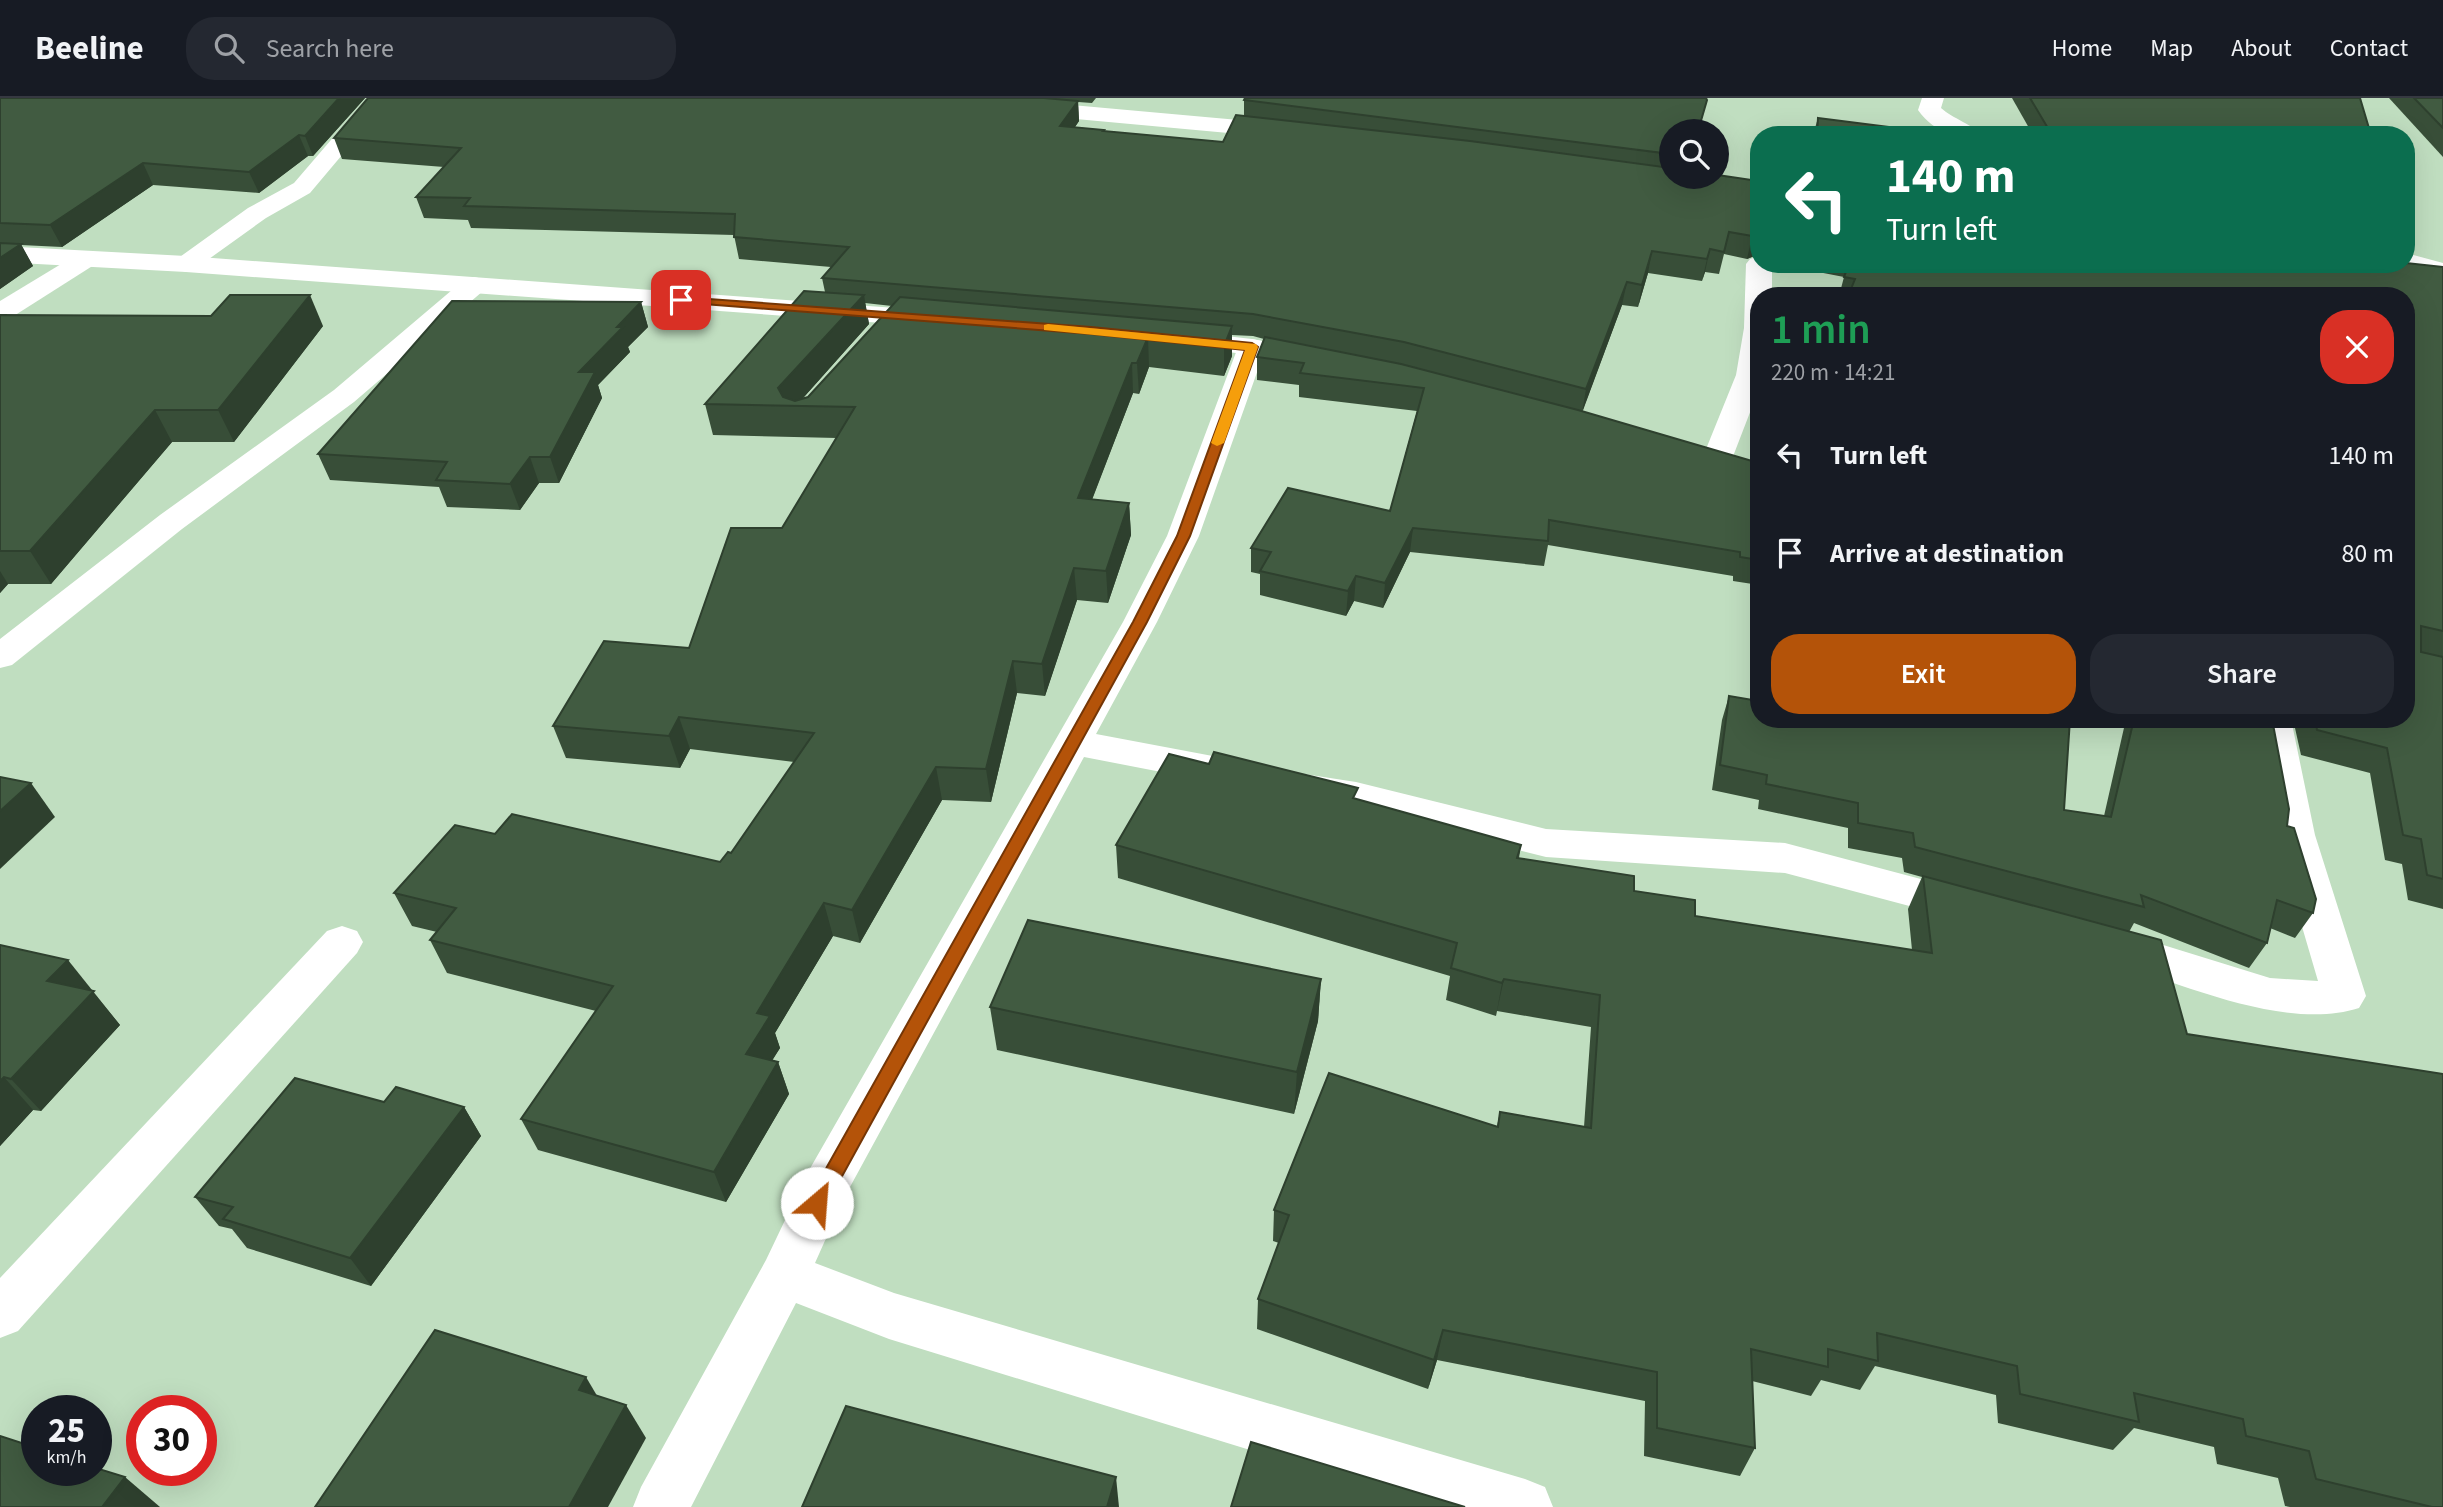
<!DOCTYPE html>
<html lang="en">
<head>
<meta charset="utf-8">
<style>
	:root { --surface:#171b24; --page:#242831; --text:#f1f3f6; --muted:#9ea1a6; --line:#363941; --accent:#b45309 }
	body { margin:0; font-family:"Source Sans 3",sans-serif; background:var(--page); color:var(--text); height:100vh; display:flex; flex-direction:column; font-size:26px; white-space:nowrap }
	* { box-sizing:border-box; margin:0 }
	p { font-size:23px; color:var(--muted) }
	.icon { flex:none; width:38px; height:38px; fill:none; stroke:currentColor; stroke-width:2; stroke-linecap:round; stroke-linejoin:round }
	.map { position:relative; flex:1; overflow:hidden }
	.details { position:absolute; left:1750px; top:189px; width:665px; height:441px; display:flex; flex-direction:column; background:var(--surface); border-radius:28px; box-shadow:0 7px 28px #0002 }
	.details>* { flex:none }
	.top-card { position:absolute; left:1750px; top:28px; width:665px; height:147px; border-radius:28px; box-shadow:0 7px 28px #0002; background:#0b6e4f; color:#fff; overflow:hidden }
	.buttons { position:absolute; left:1659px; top:21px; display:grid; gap:14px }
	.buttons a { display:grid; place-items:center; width:70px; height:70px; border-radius:50%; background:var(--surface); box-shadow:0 7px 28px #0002; font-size:35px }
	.speed { position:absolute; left:21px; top:1297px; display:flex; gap:14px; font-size:35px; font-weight:700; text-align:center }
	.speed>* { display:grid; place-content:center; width:91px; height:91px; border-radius:50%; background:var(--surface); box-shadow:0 7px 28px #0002; line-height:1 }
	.speed small { font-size:18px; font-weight:400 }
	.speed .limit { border:10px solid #d22; background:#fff; color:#111 }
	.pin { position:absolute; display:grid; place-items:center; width:60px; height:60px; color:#fff; margin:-30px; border-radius:14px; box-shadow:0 4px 10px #0006 }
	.me { position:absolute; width:77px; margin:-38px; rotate:27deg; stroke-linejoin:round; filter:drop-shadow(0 0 5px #0008) }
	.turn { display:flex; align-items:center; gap:24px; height:147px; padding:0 21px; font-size:32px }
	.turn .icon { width:91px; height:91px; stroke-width:2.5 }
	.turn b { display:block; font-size:49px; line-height:60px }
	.round { display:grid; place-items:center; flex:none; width:74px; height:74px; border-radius:28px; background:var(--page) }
	.summary { display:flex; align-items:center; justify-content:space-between; height:119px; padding:0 21px }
	h1 { font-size:42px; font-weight:600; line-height:52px; color:#1e9e55 }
	.cta { display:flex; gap:14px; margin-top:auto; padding:14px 21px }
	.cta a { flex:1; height:80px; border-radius:28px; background:var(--accent); color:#fff; font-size:28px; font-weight:600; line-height:80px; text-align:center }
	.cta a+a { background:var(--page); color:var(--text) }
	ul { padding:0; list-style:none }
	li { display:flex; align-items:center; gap:21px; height:98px; padding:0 21px }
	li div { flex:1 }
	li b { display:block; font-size:26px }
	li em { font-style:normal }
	header { display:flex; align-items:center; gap:42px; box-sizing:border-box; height:98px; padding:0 35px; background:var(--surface); border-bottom:2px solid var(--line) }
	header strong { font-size:33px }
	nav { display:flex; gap:38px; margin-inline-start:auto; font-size:24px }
	.search { width:490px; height:63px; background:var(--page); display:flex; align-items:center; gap:18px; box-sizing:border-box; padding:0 24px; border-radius:28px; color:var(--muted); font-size:26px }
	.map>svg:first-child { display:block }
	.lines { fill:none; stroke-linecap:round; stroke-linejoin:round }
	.minor { fill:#fff; fill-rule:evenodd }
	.secondary { fill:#fff; fill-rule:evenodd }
	.wall { fill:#384e38; fill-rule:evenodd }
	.shaded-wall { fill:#2e402e }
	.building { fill:#415b41; stroke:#2e402e; stroke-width:2 }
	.route { fill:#b45309; stroke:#753606; stroke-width:2 }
	.slow { fill:#f59e0b }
</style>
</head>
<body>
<header>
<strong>Beeline</strong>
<div class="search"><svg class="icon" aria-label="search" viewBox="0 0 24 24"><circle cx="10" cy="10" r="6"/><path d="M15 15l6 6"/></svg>Search here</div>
<nav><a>Home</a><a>Map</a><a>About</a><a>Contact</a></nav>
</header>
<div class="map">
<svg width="2443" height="1409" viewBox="0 0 2443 1409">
	<rect width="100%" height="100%" fill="#c0dec0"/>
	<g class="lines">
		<g class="minor">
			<polygon points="367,0 390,0 310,95 266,120 195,171 186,174 177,171 173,166 177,161 248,110 294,85"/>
			<polygon points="912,0 994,0 1282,26 1290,28 1293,33 1290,38 1282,40 923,7 915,5"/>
			<polygon points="85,154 94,157 98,162 94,167 9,221 0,223 0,203 76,157"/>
			<polygon points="1759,158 1759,166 1772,166 1772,198 1759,198 1759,291 1732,361 1728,367 1717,370 1706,367 1702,361 1736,277 1744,230 1746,166 1750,161"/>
			<polygon points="474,179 483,181 487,187 483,193 354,304 182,431 12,567 0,570 0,541 160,417 334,292 465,181"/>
			<polygon points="1252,241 1262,243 1266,249 1199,438 1157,524 1096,636 1218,659 1231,663 1237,672 1231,681 1218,685 1084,659 844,1100 815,1165 894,1195 1525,1381 1545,1389 1553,1409 1435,1409 889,1241 796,1205 691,1409 633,1409 641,1389 766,1162 808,1074 1123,524 1167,438 1238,249 1242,243"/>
			<path d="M2255 621H2291L2315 737 2366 898 2359 910C2286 934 2175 884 2103 860L2097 849 2103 838 2118 833 2270 880 2318 883 2275 737Z"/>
			<polygon points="1304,676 1356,684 1546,731 1785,745 1966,793 1980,797 1986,808 1980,819 1966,823 1785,775 1546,759 1356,712 1291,698 1285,689 1291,680"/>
			<polygon points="342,828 357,833 363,844 357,855 18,1233 0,1240 0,1180 327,833"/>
		</g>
		<g class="secondary">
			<path d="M1922 0H1944L1941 10C1952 20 1975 28 1982 37 1955 37 1936 37 1918 12Z"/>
			<polygon points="0,148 186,158 937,213 947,215 950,221 947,227 937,229 186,174 0,164"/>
			<polygon points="2406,155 2443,165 2443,181 2397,168 2395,166 2406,166"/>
			<polygon points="1182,233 1252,241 1322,255 1326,261 1322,267 1312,269 1252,257 1172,247 1168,241 1172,235"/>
		</g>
	</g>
	<g class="wall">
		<polygon points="0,0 365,0 313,58 308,58 259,95 153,87 62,149 21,147 33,168 0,191"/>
		<path d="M368 0H1096L1092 5 1078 4 1079 23 1075 29 1104 32V34L1223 44 1244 18V2L1703 19 1671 33V79L1759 83V156L1747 161 1724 156 1719 176 1705 174 1702 183 1648 175 1638 209 1622 207 1582 314 1759 365V487L1733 483V478L1548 447 1544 468 1410 454 1383 510 1354 503 1346 518 1260 497V476L1251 474V450L1390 413 1417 313 1299 299V287L1257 282V259L1264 241 1253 238 1232 237V258L1224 278 1149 269 1139 296 1133 295 1092 402 1129 405 1131 437 1108 505 1077 502 1045 598 1017 595 991 704 942 702 860 845 833 838 775 935 780 950 772 962 778 964 789 996 726 1104 538 1052 521 1021 596 913 447 875 430 842 437 834 412 828 394 795 495 736 720 764 731 755 794 664 690 651 680 670 566 660 553 628 689 550 782 430 837 340 713 337 705 306 825 194 822 180 831 169 739 161 734 137 471 130 468 122 424 120 416 99 444 69 342 61 334 40ZM865 205 892 208 808 299 803 300 869 226Z"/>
		<polygon points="2012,0 2360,0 2371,37 2033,37"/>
		<polygon points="2389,0 2443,0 2443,59"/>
		<polygon points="1818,20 1952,37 1813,37"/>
		<polygon points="1777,166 2406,166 2443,169 2443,811 2408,802 2402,766 2385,762 2370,675 2301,657 2293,621 2406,621 2406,198 1839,198 1844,179"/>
		<polygon points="641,204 648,229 628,249 630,254 598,287 602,300 559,385 539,385 520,412 447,409 439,389 330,382 318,356"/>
		<polygon points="0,217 323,228 234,344 172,344 51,486 8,486 0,495"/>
		<polygon points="1729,598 2064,712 2104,718 2126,621 2272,621 2287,728 2313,815 2295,840 2270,830 2267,845 2249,870 2134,825 2129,834 2187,936 2443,1409 2290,1409 2285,1408 2278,1380 2217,1366 2214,1349 2134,1330 2113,1352 1998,1325 1996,1297 1875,1268 1860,1292 1821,1282 1811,1298 1752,1283 1755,1350 1740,1378 1644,1358 1645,1303 1437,1262 1428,1291 1257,1231 1258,1201 1279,1145 1273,1143 1274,1112 1497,1028 1500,1014 1584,1029 1591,929 1497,913 1496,918 1446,902 1450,878 1118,780 1116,747 1209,666 1357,702 1521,747 1519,760 1634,793 1695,818 1912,852 1908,811 1922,779 1904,774 1902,760 1848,750 1848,730 1758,711 1759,702 1712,692 1722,622"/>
		<polygon points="0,847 92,893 120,927 41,1013 33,1012 0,1048"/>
		<polygon points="1321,881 1318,923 1294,1016 997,952 990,909"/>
		<polygon points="384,1004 464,1009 481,1038 371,1188 247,1150 232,1131 219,1128 195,1099"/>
	</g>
	<g class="shaded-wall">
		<polygon points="339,0 365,0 313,58 305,38"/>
		<polygon points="1078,3 1079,23 1061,49 1060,28"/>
		<polygon points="299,37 308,58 259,95 249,74"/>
		<polygon points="143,65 153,87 62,149 50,127"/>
		<polygon points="1759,136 1759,156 1747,161 1752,138"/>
		<polygon points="21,146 33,168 0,191 0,160"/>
		<polygon points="1710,151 1705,174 1702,183 1707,161"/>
		<polygon points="1652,153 1648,175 1638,209 1642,187"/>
		<polygon points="1627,184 1622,207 1582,315 1586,291"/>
		<polygon points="310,197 323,228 234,344 218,312"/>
		<polygon points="864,197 869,226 796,308 782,308 778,290"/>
		<polygon points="641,204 648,229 628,249 630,254 598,287 602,300 559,385 550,359 579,274 617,229"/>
		<polygon points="1232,228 1232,258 1224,278 1224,248"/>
		<polygon points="1148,239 1149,269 1139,296 1137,265"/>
		<polygon points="1132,265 1133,295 1080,432 1078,400"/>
		<polygon points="155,312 172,344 51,486 30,453"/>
		<polygon points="530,359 539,385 520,412 510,386"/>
		<polygon points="1129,405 1131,437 1108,505 1106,473"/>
		<polygon points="1413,430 1410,454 1383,510 1385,485"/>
		<polygon points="1074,470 1077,502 1045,598 1042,566"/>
		<polygon points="0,473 8,486 0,495"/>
		<polygon points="1356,478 1354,503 1346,518 1348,493"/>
		<polygon points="1013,563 1017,595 991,704 986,671"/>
		<polygon points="679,619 690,651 680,670 669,638"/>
		<polygon points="936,669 942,702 860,845 852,812"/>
		<polygon points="31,685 55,719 0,771 0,713"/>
		<polygon points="824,805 833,838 775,935 780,950 757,987 746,956 757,915"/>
		<polygon points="68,862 120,927 41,1013 11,981 47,883"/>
		<polygon points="1321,881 1318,923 1294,1016 1297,974"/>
		<polygon points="1504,881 1497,913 1496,918 1502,885"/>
		<polygon points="778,964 789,996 726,1104 714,1074"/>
		<polygon points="4,979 33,1012 0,1048 0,983"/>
		<polygon points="464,1009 481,1038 371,1188 350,1160"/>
		<polygon points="1443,1232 1437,1262 1428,1291 1434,1262"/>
		<polygon points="586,1279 606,1313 579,1292"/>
		<polygon points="626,1307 646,1340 608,1409 569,1409"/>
		<polygon points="125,1379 160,1409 102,1409"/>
		<polygon points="1116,1379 1119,1409 1107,1409"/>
	</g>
	<g class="building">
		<polygon points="0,0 339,0 305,38 299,37 249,74 143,65 50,127 0,125"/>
		<polygon points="368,0 1044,0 1078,3 1060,28 1104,32 1103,33 1223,44 1236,17 1470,43 1671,70 1671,79 1717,79 1717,77 1759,83 1759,136 1752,138 1729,134 1724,154 1710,151 1707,161 1652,153 1642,187 1627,184 1586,291 1404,244 1253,216 822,180 849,149 734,139 735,116 464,108 470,100 416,99 461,50 334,40"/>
		<polygon points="1245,0 1706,0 1707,2 1698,33 1671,33 1671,56 1244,2"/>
		<polygon points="2030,0 2360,0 2371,37 2052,37"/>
		<polygon points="2414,0 2443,0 2443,30"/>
		<polygon points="1818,20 1952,37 1817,37"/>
		<polygon points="0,145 21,146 0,160"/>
		<polygon points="2406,165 2443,169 2443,533 2421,528 2421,554 2443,559 2443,781 2427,777 2421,741 2403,737 2387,650 2317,632 2315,621 2406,621 2406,198 1886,198 1851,191 1855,181 1844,179 1849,166 2406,166"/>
		<polygon points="804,193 864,197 778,290 783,299 795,303 808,299 900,199 1232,228 1224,248 1148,239 1137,265 1132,265 1078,400 1129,405 1106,473 1074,470 1042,566 1013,563 986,671 936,669 852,812 824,805 757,915 770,918 746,956 778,964 714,1074 521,1021 613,888 430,842 456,810 394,795 455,727 495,736 512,716 720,764 728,754 731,755 814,635 679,619 669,638 553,628 604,543 689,550 731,430 782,430 855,309 705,306"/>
		<polygon points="230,197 310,197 218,312 155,312 30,453 0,453 0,217 211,218"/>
		<polygon points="452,203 641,204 617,229 623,229 579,274 595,274 550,359 530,359 510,386 436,382 447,364 318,356"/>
		<polygon points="1265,239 1401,266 1578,312 1759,365 1759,462 1740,459 1740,454 1549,422 1548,443 1413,430 1385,485 1356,478 1348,493 1260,473 1271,454 1251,450 1288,390 1390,413 1424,290 1300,275 1304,265 1257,259"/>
		<polygon points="1729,598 1759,603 1759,621 2070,621 2064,712 2111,719 2134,621 2272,621 2289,711 2287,728 2294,730 2316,801 2313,815 2277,802 2267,845 2141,797 2144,809 1915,749 1913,735 1858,725 1858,705 1766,686 1767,677 1720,667"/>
		<polygon points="1214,654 1358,690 1353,700 1521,747 1517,760 1634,778 1634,793 1695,802 1695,818 1932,855 1923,778 2161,842 2187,936 2443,976 2443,1409 2432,1409 2316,1381 2309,1353 2246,1338 2243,1321 2134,1295 2139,1324 2020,1296 2017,1268 1877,1235 1878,1263 1828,1251 1828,1269 1751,1251 1755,1350 1657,1330 1657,1274 1443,1232 1434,1262 1258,1201 1289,1117 1274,1112 1329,975 1498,1029 1500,1014 1591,1030 1600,897 1504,881 1502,885 1451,870 1457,845 1116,747 1169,656 1209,666"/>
		<polygon points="0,679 31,685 0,713"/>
		<polygon points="1028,822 1321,881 1297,974 990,909"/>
		<polygon points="0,847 68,862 47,883 94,893 11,981 4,979 0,983"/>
		<polygon points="295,980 384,1004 396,989 464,1009 350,1160 223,1121 233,1109 195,1099"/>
		<polygon points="435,1232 586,1279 579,1292 626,1307 569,1409 315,1409"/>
		<polygon points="846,1308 1116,1379 1107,1409 802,1409"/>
		<polygon points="0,1338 37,1350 37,1372 96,1372 96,1370 125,1379 102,1409 0,1409"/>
		<polygon points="1251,1344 1465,1409 1231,1409"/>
	</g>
	<polygon class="route" points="681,199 1091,229 1252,245 1258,249 1190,438 1147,524 824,1111 817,1114 810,1111 807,1105 810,1099 1133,524 1177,438 1245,252 1091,236 678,204 676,202"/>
	<polygon class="slow" points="1048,226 1256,246 1258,249 1224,345 1217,348 1211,345 1245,252 1044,232 1044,227"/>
</svg>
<div class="buttons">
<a><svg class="icon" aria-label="search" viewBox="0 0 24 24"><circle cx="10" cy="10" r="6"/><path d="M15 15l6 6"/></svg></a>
</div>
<div class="speed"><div>25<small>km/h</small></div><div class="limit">30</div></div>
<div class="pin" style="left:681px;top:202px;background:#d93025"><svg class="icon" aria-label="arrive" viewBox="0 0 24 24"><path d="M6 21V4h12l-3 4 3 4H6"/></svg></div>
<svg class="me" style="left:817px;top:1105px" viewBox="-20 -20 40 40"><circle r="19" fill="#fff"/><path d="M0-13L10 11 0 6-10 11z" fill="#b45309"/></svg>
<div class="top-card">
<div class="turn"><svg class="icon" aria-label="left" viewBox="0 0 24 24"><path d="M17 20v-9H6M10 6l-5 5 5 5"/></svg><div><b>140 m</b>Turn left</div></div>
</div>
<section class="details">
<div class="summary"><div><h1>1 min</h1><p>220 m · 14:21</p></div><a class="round" style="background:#d93025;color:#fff"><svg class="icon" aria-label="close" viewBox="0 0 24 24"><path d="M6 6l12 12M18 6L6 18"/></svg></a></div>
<ul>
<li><svg class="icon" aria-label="left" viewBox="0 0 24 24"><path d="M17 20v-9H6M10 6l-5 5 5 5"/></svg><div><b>Turn left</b></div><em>140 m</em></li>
<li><svg class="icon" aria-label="arrive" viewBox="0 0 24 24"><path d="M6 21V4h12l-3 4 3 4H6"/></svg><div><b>Arrive at destination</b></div><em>80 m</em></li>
</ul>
<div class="cta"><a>Exit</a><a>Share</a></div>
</section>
</div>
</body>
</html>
